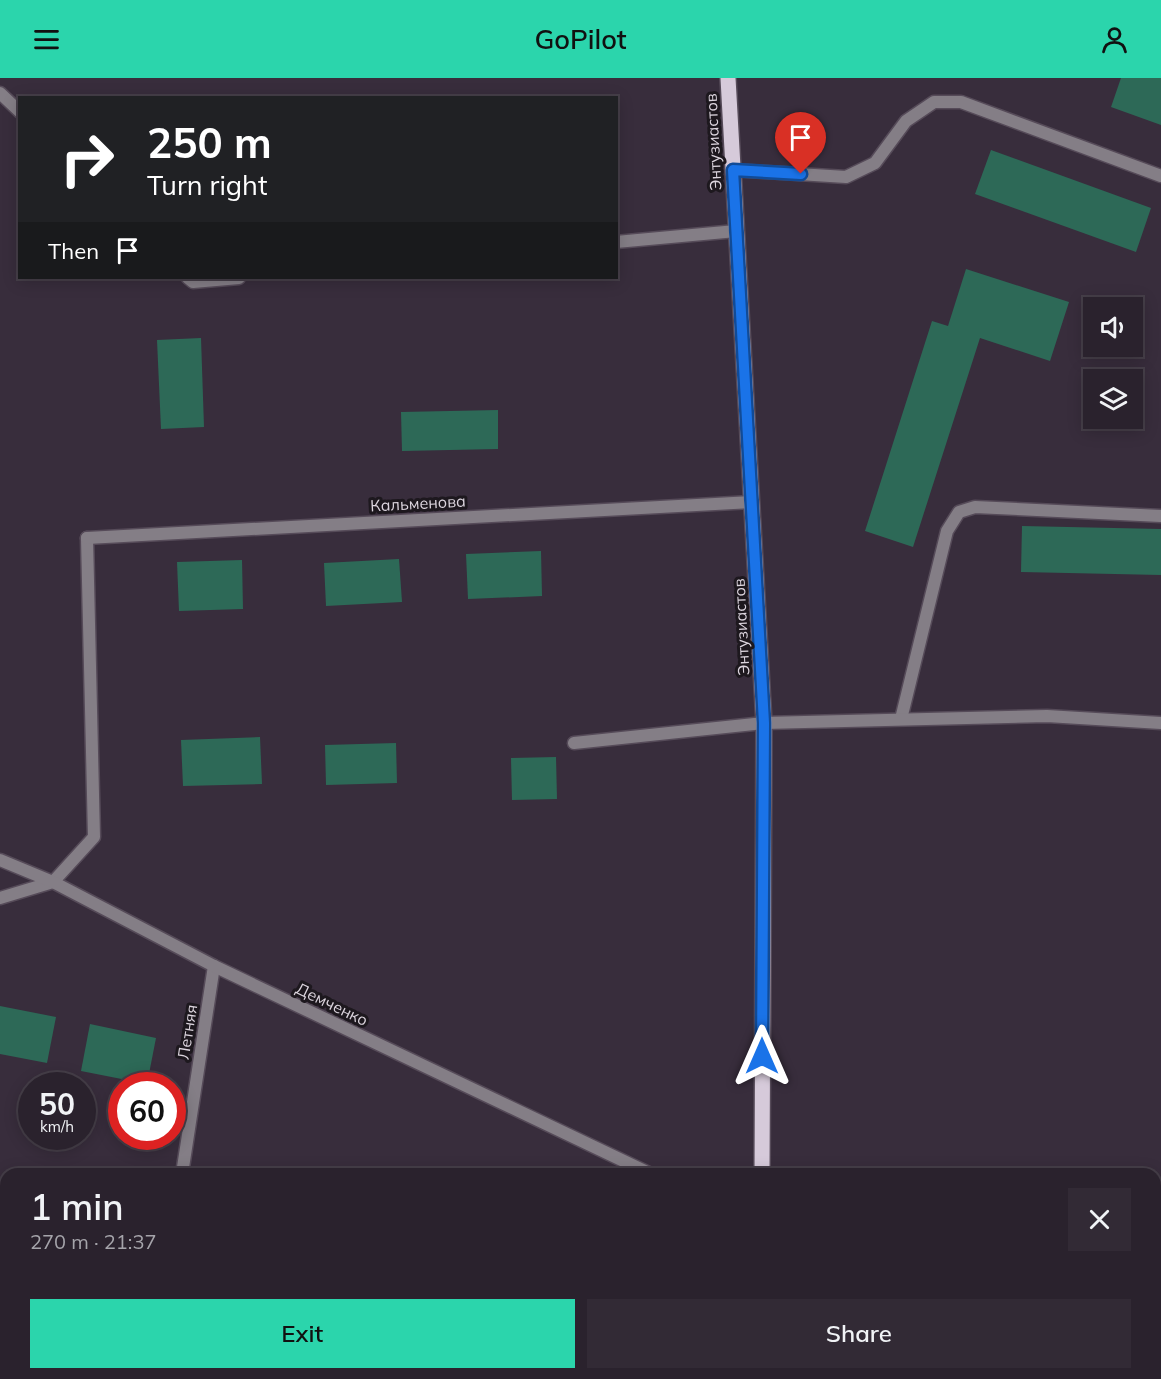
<!DOCTYPE html>
<html lang="en">
<head>
<meta charset="utf-8">
<style>
	:root { --surface:#2a222d; --page:#322a35; --text:#f1f3f6; --muted:#a5a4aa; --line:#463f49; --accent:#2bd5ac }
	body { margin:0; font-family:Mulish,sans-serif; background:var(--page); color:var(--text); height:100vh; display:flex; flex-direction:column; font-size:22px; white-space:nowrap }
	* { box-sizing:border-box; margin:0 }
	p { font-size:20px; color:var(--muted) }
	.icon { flex:none; width:33px; height:33px; fill:none; stroke:currentColor; stroke-width:2; stroke-linecap:round; stroke-linejoin:round }
	.map { position:relative; flex:1; overflow:hidden }
	.side { position:absolute; left:0px; top:1090px; width:1161px; height:212px; display:flex; flex-direction:column; background:var(--surface); border-radius:18px 18px 0 0; box-shadow:0 3px 15px #0003,0 0 0 2px var(--line) }
	.side>* { flex:none }
	.hud { position:absolute; left:18px; top:18px; width:600px; height:183px; border-radius:0px; box-shadow:0 3px 15px #0003,0 0 0 2px var(--line); background:#202124; color:#fff; overflow:hidden }
	.fabs { position:absolute; left:1083px; top:219px; display:grid; gap:12px }
	.fabs a { display:grid; place-items:center; width:60px; height:60px; border-radius:0px; background:var(--surface); box-shadow:0 3px 15px #0003,0 0 0 2px var(--line); font-size:30px }
	.speed { position:absolute; left:18px; top:994px; display:flex; gap:12px; font-size:30px; font-weight:700; text-align:center }
	.speed>* { display:grid; place-content:center; width:78px; height:78px; border-radius:50%; background:var(--surface); box-shadow:0 3px 15px #0003,0 0 0 2px var(--line); line-height:1 }
	.speed small { font-size:15px; font-weight:400 }
	.speed .limit { border:9px solid #d22; background:#fff; color:#111 }
	.pin { position:absolute; display:grid; place-items:center; width:51px; height:51px; color:#fff; margin:-62px -26px; border-radius:50% 50% 50% 0; rotate:-45deg; box-shadow:0 0 6px #0007 }
	.pin .icon { rotate:45deg }
	.me { position:absolute; width:66px; margin:-33px; rotate:0deg; stroke-linejoin:round; filter:drop-shadow(0 0 4px #0008) }
	.turn { display:flex; align-items:center; gap:21px; height:126px; padding:0 30px; font-size:27px }
	.turn .icon { width:78px; height:78px; stroke-width:2.5 }
	.turn b { display:block; font-size:42px; line-height:51px }
	.then { display:flex; align-items:center; height:57px; padding:0 30px; background:#0003; gap:12px; font-size:22px }
	.round { display:grid; place-items:center; flex:none; width:63px; height:63px; border-radius:0px; background:var(--page) }
	.headline { display:flex; align-items:center; justify-content:space-between; height:102px; padding:0 30px }
	h1 { font-size:36px; font-weight:600; line-height:45px }
	.cta { display:flex; gap:12px; margin-top:auto; padding:12px 30px }
	.cta a { flex:1; height:69px; border-radius:0px; background:var(--accent); color:#111; font-size:24px; font-weight:600; line-height:69px; text-align:center }
	.cta a+a { background:var(--page); color:var(--text) }
	header { display:flex; justify-content:space-between; align-items:center; height:78px; padding:0 30px; background:var(--accent); color:#111; font-size:27px; font-weight:600 }
	.map>svg:first-child { display:block }
	.building { fill:#2d6957 }
	.lines { fill:none; stroke-linecap:round; stroke-linejoin:round }
	.service-casing { stroke:#564b59; stroke-width:15 }
	.minor-casing { stroke:#564b59; stroke-width:15 }
	.tertiary-casing { stroke:#564b59; stroke-width:15 }
	.primary-casing { stroke:#564b59; stroke-width:18 }
	.service { stroke:#847e86; stroke-width:12 }
	.minor { stroke:#847e86; stroke-width:12 }
	.tertiary { stroke:#847e86; stroke-width:12 }
	.primary { stroke:#d6cada; stroke-width:15 }
	.route-casing { stroke:#114b97; stroke-width:15 }
	.route { stroke:#1a73e8; stroke-width:10 }
	.labels { text-anchor:middle; dominant-baseline:central; stroke-width:6; stroke-linejoin:round; paint-order:stroke }
	.street-label { font-size:16px; fill:#dcd5de; stroke:#1d181e }
</style>
</head>
<body>
<header><svg class="icon" aria-label="menu" viewBox="0 0 24 24"><path d="M4 6h16M4 12h16M4 18h16"/></svg>GoPilot<svg class="icon" aria-label="person" viewBox="0 0 24 24"><circle cx="12" cy="8" r="4"/><path d="M4 21q1-7 8-7t8 7"/></svg></header>
<div class="map">
<svg width="1161" height="1301" viewBox="0 0 1161 1301">
	<rect width="100%" height="100%" fill="#382d3c"/>
	<g class="building">
		<polygon points="1121,0 1161,0 1161,47 1111,29"/>
		<polygon points="991,72 1151,130 1136,174 975,116"/>
		<polygon points="966,191 1069,224 1050,283 980,260 913,469 865,453 932,243 948,248"/>
		<polygon points="201,260 204,349 161,351 157,262"/>
		<polygon points="498,332 498,371 402,373 401,334"/>
		<polygon points="1022,448 1161,451 1161,497 1021,494"/>
		<polygon points="541,473 542,518 468,521 466,476"/>
		<polygon points="399,481 402,524 326,528 324,485"/>
		<polygon points="242,482 243,531 179,533 177,484"/>
		<polygon points="260,659 262,706 183,708 181,662"/>
		<polygon points="396,665 397,705 326,707 325,667"/>
		<polygon points="556,679 557,721 512,722 511,680"/>
		<polygon points="0,928 56,939 47,985 0,976"/>
		<polygon points="90,946 156,960 147,1006 81,993"/>
	</g>
	<g class="lines">
		<defs>
			<g id="service">
				<polyline points="733,92 846,99 875,85 906,43 934,24 961,24 1161,98"/>
				<polyline points="901,641 947,453 959,434 975,429 1161,438"/>
				<polyline points="574,665 764,645"/>
				<polyline points="53,804 94,759 87,460"/>
			</g>
			<g id="minor">
				<polyline points="0,15 20,34"/>
				<polyline points="616,164 736,153"/>
				<polyline points="188,200 193,204 239,200"/>
				<polyline points="87,460 752,424"/>
				<polyline points="764,645 1047,638 1161,645"/>
				<polyline points="0,820 53,804"/>
				<polyline points="182,1096 214,888"/>
				<polyline points="22,1301 39,1296"/>
			</g>
			<polyline id="tertiary" points="0,782 53,804 214,888 651,1096"/>
			<g id="primary">
				<polyline points="728,0 764,645 762,1096"/>
				<polyline points="976,1296 984,1301"/>
			</g>
		</defs>
		<use href="#service" class="service-casing"/>
		<use href="#minor" class="minor-casing"/>
		<use href="#tertiary" class="tertiary-casing"/>
		<use href="#primary" class="primary-casing"/>
		<use href="#service" class="service"/>
		<use href="#minor" class="minor"/>
		<use href="#tertiary" class="tertiary"/>
		<use href="#primary" class="primary"/>
	</g>
	<g class="lines">
		<defs>
			<polyline id="route" points="762,978 764,645 733,92 801,96"/>
		</defs>
		<use href="#route" class="route-casing"/>
		<use href="#route" class="route"/>
	</g>
	<g class="labels">
		<g class="street-label">
			<text transform="translate(713 64) rotate(-93)">Энтузиастов</text>
			<text transform="translate(418 425) rotate(-3)">Кальменова</text>
			<text transform="translate(741 549) rotate(-93)">Энтузиастов</text>
			<text transform="translate(332 926) rotate(26)">Демченко</text>
			<text transform="translate(187 954) rotate(-81)">Летняя</text>
		</g>
	</g>
</svg>
<div class="fabs">
<a><svg class="icon" aria-label="sound" viewBox="0 0 24 24"><path d="M4 9h4l5-4v14l-5-4H4zM17 9q2 3 0 6"/></svg></a>
<a><svg class="icon" aria-label="layers" viewBox="0 0 24 24"><path d="M12 4l9 5-9 5-9-5zM3 14l9 5 9-5"/></svg></a>
</div>
<div class="speed"><div>50<small>km/h</small></div><div class="limit">60</div></div>
<div class="pin" style="left:801px;top:96px;background:#d93025"><svg class="icon" aria-label="arrive" viewBox="0 0 24 24"><path d="M6 21V4h12l-3 4 3 4H6"/></svg></div>
<svg class="me" style="left:762px;top:978px" viewBox="-20 -20 40 40"><path d="M0-17L14 15 0 8-14 15z" fill="#1a73e8" stroke="#fff" stroke-width="4"/></svg>
<div class="hud">
<div class="turn"><svg class="icon" aria-label="right" viewBox="0 0 24 24"><path d="M7 20v-9h11M14 6l5 5-5 5"/></svg><div><b>250 m</b>Turn right</div></div>
<div class="then">Then<svg class="icon" aria-label="arrive" viewBox="0 0 24 24"><path d="M6 21V4h12l-3 4 3 4H6"/></svg></div>
</div>
<section class="side">
<div class="headline"><div><h1>1 min</h1><p>270 m · 21:37</p></div><a class="round"><svg class="icon" aria-label="close" viewBox="0 0 24 24"><path d="M6 6l12 12M18 6L6 18"/></svg></a></div>
<div class="cta"><a>Exit</a><a>Share</a></div>
</section>
</div>
</body>
</html>
